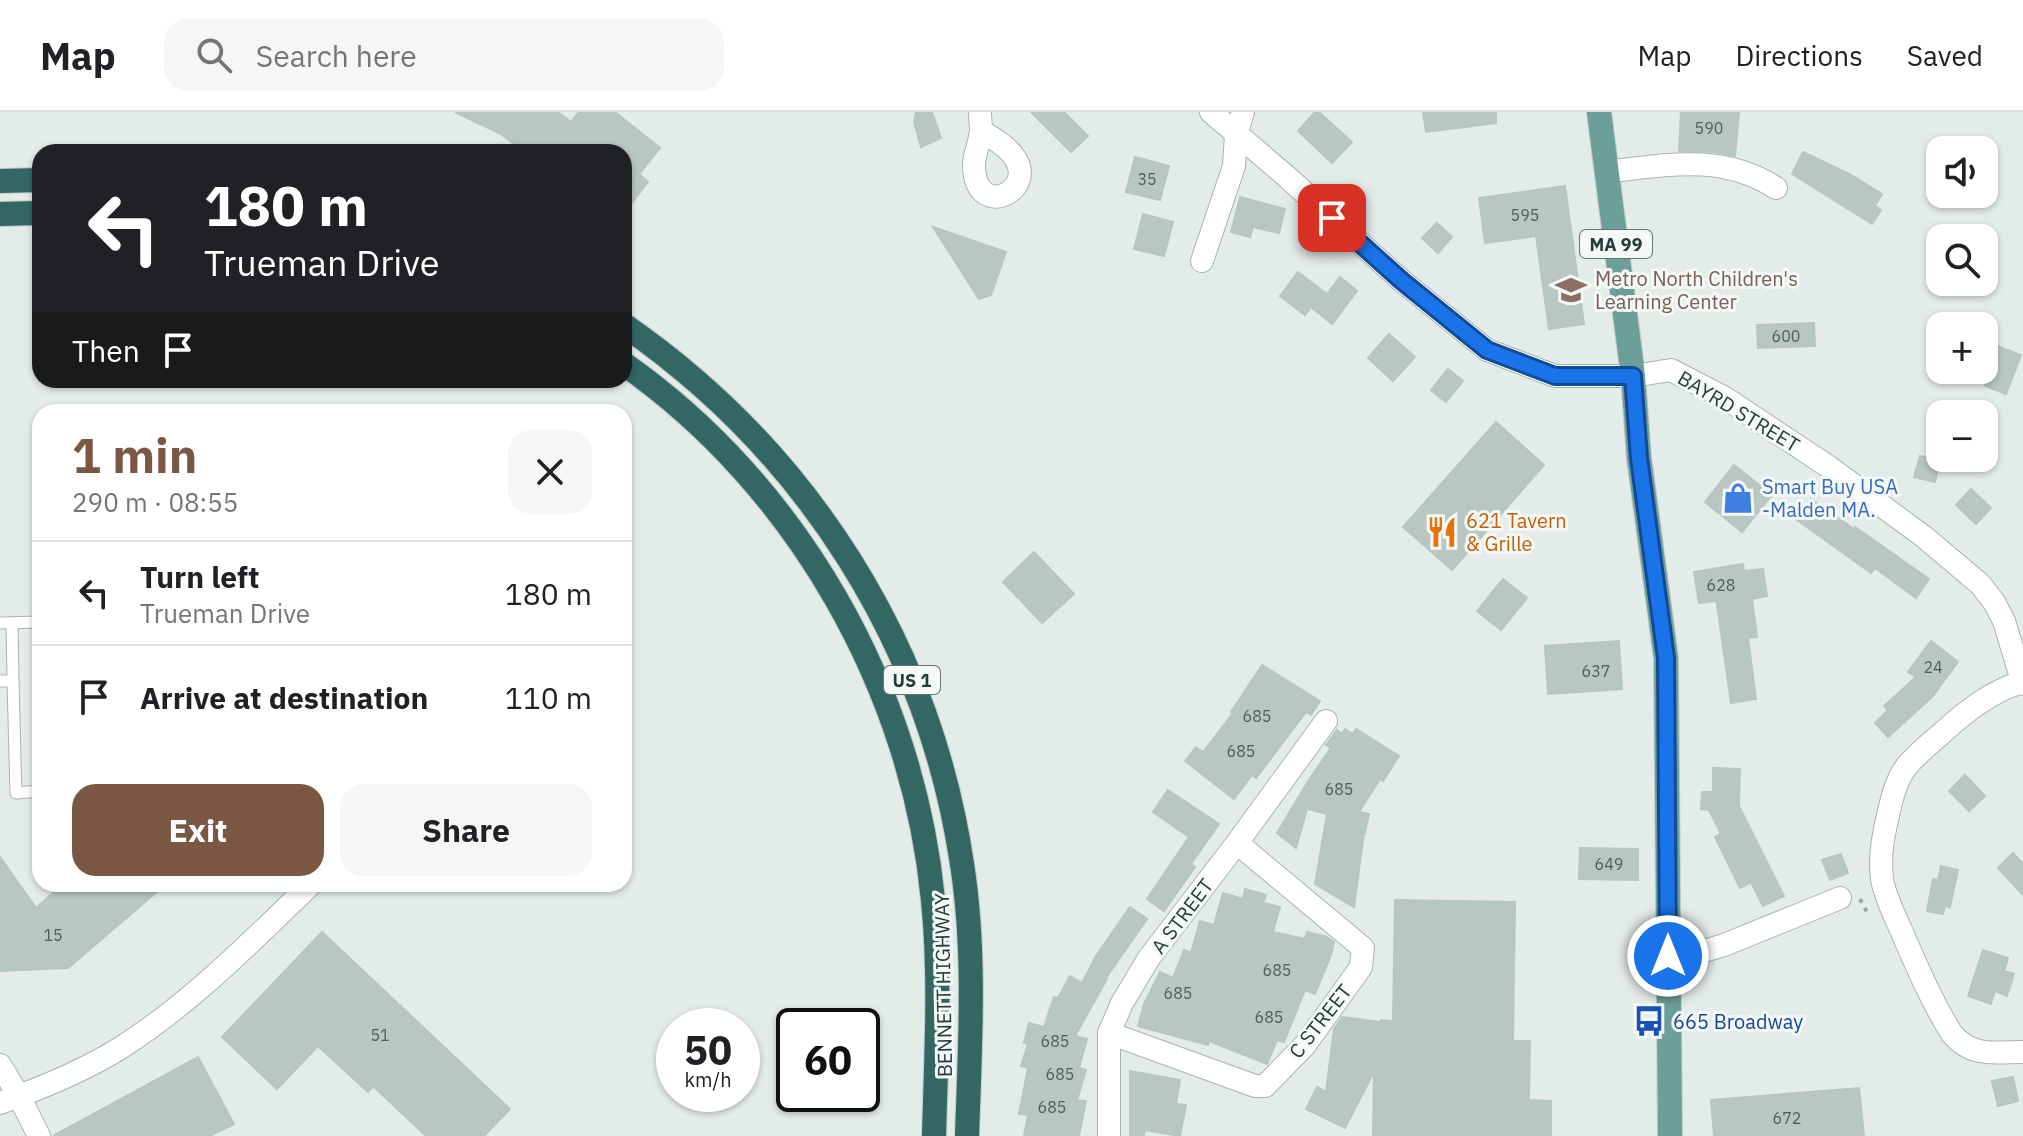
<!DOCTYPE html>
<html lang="en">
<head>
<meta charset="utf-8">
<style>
	:root { --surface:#fff; --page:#f6f6f6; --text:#202124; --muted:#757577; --line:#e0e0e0; --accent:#7a5742 }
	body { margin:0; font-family:"IBM Plex Sans",sans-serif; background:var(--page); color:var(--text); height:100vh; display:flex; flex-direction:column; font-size:30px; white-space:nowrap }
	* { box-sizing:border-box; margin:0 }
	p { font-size:26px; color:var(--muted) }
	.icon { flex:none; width:44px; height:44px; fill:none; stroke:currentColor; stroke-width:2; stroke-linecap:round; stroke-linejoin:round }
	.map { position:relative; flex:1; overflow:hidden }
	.panel { position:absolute; left:32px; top:292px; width:600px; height:488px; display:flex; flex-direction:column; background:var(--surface); border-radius:24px; box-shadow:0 2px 6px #0004 }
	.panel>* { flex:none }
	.guide { position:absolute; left:32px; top:32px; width:600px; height:244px; border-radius:24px; box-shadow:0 2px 6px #0004; background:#202124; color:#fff; overflow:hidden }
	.controls { position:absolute; left:1926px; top:24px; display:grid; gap:16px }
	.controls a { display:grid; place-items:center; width:72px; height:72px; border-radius:16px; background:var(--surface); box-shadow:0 2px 6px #0004; font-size:40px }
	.speed { position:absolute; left:656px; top:896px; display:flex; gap:16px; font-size:40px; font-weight:700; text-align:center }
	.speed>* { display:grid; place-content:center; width:104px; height:104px; border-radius:50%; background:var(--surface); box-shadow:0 2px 6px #0004; line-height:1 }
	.speed small { font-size:20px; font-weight:400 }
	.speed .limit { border:4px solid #111; border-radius:12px; background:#fff; color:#111 }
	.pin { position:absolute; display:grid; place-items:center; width:68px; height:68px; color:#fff; margin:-34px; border-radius:16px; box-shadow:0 4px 12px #0006 }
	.me { position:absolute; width:88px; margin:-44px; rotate:0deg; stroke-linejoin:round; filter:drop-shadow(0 0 6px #0008) }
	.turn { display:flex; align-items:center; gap:28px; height:168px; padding:0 40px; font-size:36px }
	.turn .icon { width:104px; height:104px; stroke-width:2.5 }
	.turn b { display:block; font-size:56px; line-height:68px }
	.then { display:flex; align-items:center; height:76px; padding:0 40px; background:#0003; gap:16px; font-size:30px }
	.round { display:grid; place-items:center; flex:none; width:84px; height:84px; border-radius:24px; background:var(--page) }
	.headline { display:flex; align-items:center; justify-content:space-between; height:136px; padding:0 40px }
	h1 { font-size:48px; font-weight:800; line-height:60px; color:var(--accent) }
	.cta { display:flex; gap:16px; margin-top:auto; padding:16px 40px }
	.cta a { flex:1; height:92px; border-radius:24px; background:var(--accent); color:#fff; font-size:32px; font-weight:800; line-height:92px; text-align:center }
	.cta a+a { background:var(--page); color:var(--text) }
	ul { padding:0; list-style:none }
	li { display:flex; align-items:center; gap:24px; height:104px; padding:0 40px; border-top:2px solid var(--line) }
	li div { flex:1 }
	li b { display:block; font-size:30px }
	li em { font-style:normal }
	header { display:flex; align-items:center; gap:48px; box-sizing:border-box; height:112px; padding:0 40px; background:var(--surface); border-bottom:2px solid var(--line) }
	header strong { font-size:38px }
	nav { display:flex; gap:44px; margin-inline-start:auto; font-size:28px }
	.search { width:560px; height:72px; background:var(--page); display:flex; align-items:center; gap:20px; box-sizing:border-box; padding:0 28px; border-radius:24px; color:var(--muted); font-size:30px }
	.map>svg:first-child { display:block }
	.building { fill:#b9c7c3; stroke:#b7c6c2; stroke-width:2 }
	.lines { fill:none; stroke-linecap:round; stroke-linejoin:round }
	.service-casing { stroke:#a7b4b2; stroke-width:13 }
	.minor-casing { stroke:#a7b4b2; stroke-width:24 }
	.primary-casing { stroke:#c2c9c8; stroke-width:26 }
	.motorway-casing { stroke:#c2c9c8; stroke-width:26 }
	.path { stroke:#87aea7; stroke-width:4; stroke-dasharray:4 6; stroke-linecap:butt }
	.service { stroke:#fff; stroke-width:11 }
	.minor { stroke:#fff; stroke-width:22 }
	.primary { stroke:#6c9f99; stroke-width:24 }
	.motorway { stroke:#326764; stroke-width:24 }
	.route-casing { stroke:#114b97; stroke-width:20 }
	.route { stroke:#1a73e8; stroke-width:14 }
	.labels { text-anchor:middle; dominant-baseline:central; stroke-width:6; stroke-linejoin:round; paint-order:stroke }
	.number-label { font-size:16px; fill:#4a605c }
	.shield { fill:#f4f9f7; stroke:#637573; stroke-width:2 }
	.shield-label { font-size:18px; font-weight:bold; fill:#253d3a }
	.education-label { font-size:20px; fill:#785e54; stroke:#f4f9f7; text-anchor:start }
	.street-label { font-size:20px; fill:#253d3a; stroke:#f4f9f7 }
	.shop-label { font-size:20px; fill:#366cbe; stroke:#f4f9f7; text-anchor:start }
	.food-label { font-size:20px; fill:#c56008; stroke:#f4f9f7; text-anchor:start }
	.transit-label { font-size:20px; fill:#164399; stroke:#f4f9f7; text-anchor:start }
</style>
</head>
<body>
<header>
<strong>Map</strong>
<div class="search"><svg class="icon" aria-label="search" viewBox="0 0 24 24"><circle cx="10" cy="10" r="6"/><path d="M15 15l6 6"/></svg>Search here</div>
<nav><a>Map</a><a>Directions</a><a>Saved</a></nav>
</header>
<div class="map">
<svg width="2023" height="1024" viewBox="0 0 2023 1024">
	<rect width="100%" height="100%" fill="#e4ecea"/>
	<g class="building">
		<polygon points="455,0 558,0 571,10 579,0 615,0 660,36 639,62 648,70 624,101 624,40 524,40 501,22"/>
		<polygon points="916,0 932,0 941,26 921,35 914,10"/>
		<polygon points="1031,0 1064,0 1088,24 1071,40"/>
		<polygon points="1315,0 1319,0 1352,30 1332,51 1298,19"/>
		<polygon points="1423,0 1496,0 1496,11 1426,20"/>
		<polygon points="1681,0 1739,0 1735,44 1715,40 1679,39"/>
		<polygon points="1803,40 1851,63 1882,82 1875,94 1881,98 1872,112 1792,62"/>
		<polygon points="1135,45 1169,54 1160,88 1126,80"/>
		<polygon points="1565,74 1584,212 1549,217 1536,124 1485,131 1479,86"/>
		<polygon points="1240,85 1285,97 1279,121 1253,115 1250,125 1231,120"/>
		<polygon points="1143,102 1173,110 1164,144 1134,137"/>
		<polygon points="1437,111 1452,125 1438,141 1422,126"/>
		<polygon points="933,115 1006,140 991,183 979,187"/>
		<polygon points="1298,160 1327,182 1340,165 1357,179 1332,212 1311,195 1305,203 1280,184"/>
		<polygon points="1814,211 1815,234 1758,236 1757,213"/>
		<polygon points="1389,222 1415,245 1393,269 1368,246"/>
		<polygon points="1984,229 2021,243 2006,282 1985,274 1992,255 1984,252"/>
		<polygon points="1448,257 1463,269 1446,290 1431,278"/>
		<polygon points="1496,310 1544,353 1452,458 1403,415"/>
		<polygon points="1920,344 1940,349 1935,370 1914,365"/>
		<polygon points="1734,353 1772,383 1742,420 1705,390"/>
		<polygon points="1971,377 1991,396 1976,412 1956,393"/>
		<polygon points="1811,387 1854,417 1855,415 1929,467 1916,486 1875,456 1871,461 1797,408"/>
		<polygon points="1034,440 1074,482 1042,511 1003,470"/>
		<polygon points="1743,452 1744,459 1763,457 1767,484 1752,487 1757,525 1748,526 1756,587 1731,591 1717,492 1716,489 1699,491 1694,460"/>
		<polygon points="1503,467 1527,486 1501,518 1477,499"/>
		<polygon points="1619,529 1622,577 1548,582 1545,534"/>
		<polygon points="1931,529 1958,550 1932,585 1888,625 1875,611 1888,598 1884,594 1916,565 1908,560"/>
		<polygon points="1262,553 1320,589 1311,603 1306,600 1256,666 1252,663 1234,687 1185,649 1196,635 1203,640 1233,601 1231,600"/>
		<polygon points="1345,617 1353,622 1356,617 1399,644 1383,669 1380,667 1359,700 1369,702 1365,721 1364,720 1354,795 1315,772 1327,702 1307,697 1296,736 1277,721 1310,666 1331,636 1326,633 1337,618 1342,622"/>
		<polygon points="1713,656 1740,657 1739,694 1784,784 1763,794 1751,770 1740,776 1715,725 1721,722 1709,698 1701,697 1702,680 1713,680"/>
		<polygon points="1965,663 1985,684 1969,699 1949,679"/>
		<polygon points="1168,678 1219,712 1191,752 1195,755 1164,799 1147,787 1189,725 1153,700"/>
		<polygon points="1580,736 1638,737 1638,768 1579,767"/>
		<polygon points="2013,741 2023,752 2023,783 1998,756"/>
		<polygon points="1841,742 1848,761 1830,768 1822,748"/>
		<polygon points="0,745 36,796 63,772 166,772 68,856 0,859"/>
		<polygon points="1941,754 1958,758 1950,795 1945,794 1943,802 1927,799 1933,767 1938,768"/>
		<polygon points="1245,777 1266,783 1263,791 1280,795 1273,820 1305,827 1307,820 1327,825 1334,830 1331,843 1315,882 1305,878 1284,930 1277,928 1267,952 1209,929 1208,933 1138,914 1144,892 1160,860 1173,866 1184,838 1191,841 1200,809 1214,813 1223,781 1243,787"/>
		<polygon points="1395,788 1515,790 1513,929 1530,929 1529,988 1551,989 1551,1024 1373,1024 1374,960 1345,1016 1306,997 1317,975 1326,980 1334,917 1342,905 1381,910 1381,908 1393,909"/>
		<polygon points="1130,795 1147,807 1106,866 1107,867 1075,924 1087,927 1079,956 1086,958 1077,988 1086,989 1079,1024 1024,1024 1028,1003 1019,1002 1028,956 1021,954 1028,932 1024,931 1029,911 1044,915 1054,885 1058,886 1070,864 1082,871 1096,844"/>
		<polygon points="322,820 510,997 484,1024 426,1024 373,974 368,980 318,934 277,977 222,925"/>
		<polygon points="1983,838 2008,846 2004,859 2014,862 2007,884 1995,879 1991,892 1968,884"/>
		<polygon points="198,945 234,1012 210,1024 53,1024"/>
		<polygon points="1130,959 1180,968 1176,992 1186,993 1180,1024 1145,1018 1144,1024 1130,1024"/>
		<polygon points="2013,965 2018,989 1998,994 1992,969"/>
		<polygon points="1859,976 1864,1024 1714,1024 1711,988"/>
	</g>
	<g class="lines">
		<defs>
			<g id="service">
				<polyline points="0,511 40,510"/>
				<polyline points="12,511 13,569"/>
				<polyline points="0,569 13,569 16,681 40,679"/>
			</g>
			<g id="minor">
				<path d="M980 0C980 6 981 13 981 19 979 38 970 46 976 68 987 103 1035 76 1015 46 1007 34 993 26 981 19"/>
				<polyline points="1211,0 1286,64 1402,169 1487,238 1555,264 1633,264 1671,258 1725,286 1829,355 1923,424 1980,472 1994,490 2004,509 2023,572"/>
				<path d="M1606 60C1666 53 1722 41 1776 76"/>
				<polyline points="1202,149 1234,54 1236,23 1243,0"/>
				<path d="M2022 570C1990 580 1966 599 1941 622 1929 632 1916 643 1906 655 1897 667 1893 681 1890 695 1884 719 1879 742 1882 767 1885 785 1894 802 1901 818 1916 853 1932 890 1952 922 1973 946 1994 940 2023 940"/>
				<polyline points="1668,844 1704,839 1724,833 1840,786"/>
				<polyline points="1109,921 1255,974 1265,974 1305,933 1361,855 1363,836 1237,731"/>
				<polyline points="0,953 19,984 39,1024"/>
				<path d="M0 991C42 976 84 959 122 935 192 890 251 830 311 772"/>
				<polyline points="1109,1024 1109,921 1122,891 1149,846 1237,731 1326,609"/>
			</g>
			<polyline id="primary" points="1599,0 1633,264 1639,346 1666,546 1670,1024"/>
			<g id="motorway">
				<polyline points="0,69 40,68"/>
				<polyline points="0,102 40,101"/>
				<path d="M624 213C807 340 929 531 962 752 976 841 970 934 967 1024"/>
				<path d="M624 252C798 374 913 578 933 788 941 866 936 946 934 1024"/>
			</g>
		</defs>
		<use href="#service" class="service-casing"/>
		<use href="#minor" class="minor-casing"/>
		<use href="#primary" class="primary-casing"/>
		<use href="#motorway" class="motorway-casing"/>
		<polyline class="path" points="1860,787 1869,804"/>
		<use href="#service" class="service"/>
		<use href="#minor" class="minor"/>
		<use href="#primary" class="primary"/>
		<use href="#motorway" class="motorway"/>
	</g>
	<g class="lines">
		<defs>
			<polyline id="route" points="1332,106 1402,169 1487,238 1555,264 1633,264 1639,346 1666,546 1668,844"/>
		</defs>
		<use href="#route" class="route-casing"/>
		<use href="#route" class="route"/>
	</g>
	<defs>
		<symbol id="school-bare" viewBox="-9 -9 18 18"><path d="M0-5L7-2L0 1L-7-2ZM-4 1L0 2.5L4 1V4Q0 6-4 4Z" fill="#8d6e63" stroke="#f4f9f7" stroke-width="2.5" paint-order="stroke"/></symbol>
		<symbol id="shop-bare" viewBox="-9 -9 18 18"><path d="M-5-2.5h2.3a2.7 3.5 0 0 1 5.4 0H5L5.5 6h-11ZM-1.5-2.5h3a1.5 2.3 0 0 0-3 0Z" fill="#3f7fe0" stroke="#f4f9f7" stroke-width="2.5" paint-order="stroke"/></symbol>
		<symbol id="restaurant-bare" viewBox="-9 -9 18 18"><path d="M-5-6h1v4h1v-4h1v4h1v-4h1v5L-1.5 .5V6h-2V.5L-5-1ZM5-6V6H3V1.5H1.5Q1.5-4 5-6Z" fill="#e8710a" stroke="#f4f9f7" stroke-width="2.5" paint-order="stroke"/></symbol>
		<symbol id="bus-bare" viewBox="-9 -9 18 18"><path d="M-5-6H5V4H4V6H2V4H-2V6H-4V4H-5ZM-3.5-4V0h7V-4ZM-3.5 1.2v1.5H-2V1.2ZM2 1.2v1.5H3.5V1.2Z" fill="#1a4fb4" stroke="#f4f9f7" stroke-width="2.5" paint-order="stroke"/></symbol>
	</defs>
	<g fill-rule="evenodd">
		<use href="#school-bare" x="1549" y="156" width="44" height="44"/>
		<use href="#shop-bare" x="1716" y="364" width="44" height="44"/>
		<use href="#restaurant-bare" x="1420" y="398" width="44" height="44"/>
		<use href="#bus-bare" x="1627" y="887" width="44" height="44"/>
	</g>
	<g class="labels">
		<g class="number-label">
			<text x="1709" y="16">590</text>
			<text x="1147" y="67">35</text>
			<text x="1525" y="103">595</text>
			<text x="1786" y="224">600</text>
			<text x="1721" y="473">628</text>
			<text x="1933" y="555">24</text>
			<text x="1596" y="559">637</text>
			<text x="1257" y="604">685</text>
			<text x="1241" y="639">685</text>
			<text x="1339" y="677">685</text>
			<text x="1609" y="752">649</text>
			<text x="53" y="823">15</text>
			<text x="1277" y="858">685</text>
			<text x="1178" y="881">685</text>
			<text x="1269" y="905">685</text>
			<text x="380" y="923">51</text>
			<text x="1055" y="929">685</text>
			<text x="1060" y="962">685</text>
			<text x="1052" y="995">685</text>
			<text x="1787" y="1006">672</text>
		</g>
		<g class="shield">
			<rect x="1580" y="118" width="72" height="28" rx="6"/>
			<rect x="884" y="554" width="56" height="28" rx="6"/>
		</g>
		<g class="shield-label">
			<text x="1616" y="132">MA 99</text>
			<text x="912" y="568">US 1</text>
		</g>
		<g class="education-label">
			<text x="1595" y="166">Metro North Children's<tspan x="1595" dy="23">Learning Center</tspan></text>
		</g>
		<g class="street-label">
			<text transform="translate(1739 299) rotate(31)">BAYRD STREET</text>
			<text transform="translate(1182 804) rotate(-53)">A STREET</text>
			<text transform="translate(943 873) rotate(-91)">BENNETT HIGHWAY</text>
			<text transform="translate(1320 909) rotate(-52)">C STREET</text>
		</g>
		<g class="shop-label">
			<text x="1762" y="374">Smart Buy USA<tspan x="1762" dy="23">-Malden MA.</tspan></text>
		</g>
		<g class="food-label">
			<text x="1466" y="408">621 Tavern<tspan x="1466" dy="23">&amp; Grille</tspan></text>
		</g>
		<g class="transit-label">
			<text x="1673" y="909">665 Broadway</text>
		</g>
	</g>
</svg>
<div class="controls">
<a><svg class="icon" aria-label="sound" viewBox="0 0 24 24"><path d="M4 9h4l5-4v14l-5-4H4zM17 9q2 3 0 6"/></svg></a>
<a><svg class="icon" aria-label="search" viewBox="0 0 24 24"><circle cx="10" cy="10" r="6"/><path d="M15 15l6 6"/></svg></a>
<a>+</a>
<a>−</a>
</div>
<div class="speed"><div>50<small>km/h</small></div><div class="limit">60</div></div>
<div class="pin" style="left:1332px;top:106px;background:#d93025"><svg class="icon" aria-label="arrive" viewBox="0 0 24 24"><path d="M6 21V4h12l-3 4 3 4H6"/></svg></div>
<svg class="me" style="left:1668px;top:844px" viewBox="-20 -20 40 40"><circle r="17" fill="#1a73e8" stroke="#fff" stroke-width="3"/><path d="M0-11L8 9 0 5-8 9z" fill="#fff"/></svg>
<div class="guide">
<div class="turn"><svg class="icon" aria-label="left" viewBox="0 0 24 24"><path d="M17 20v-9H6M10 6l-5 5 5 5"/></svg><div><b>180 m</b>Trueman Drive</div></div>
<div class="then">Then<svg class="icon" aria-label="arrive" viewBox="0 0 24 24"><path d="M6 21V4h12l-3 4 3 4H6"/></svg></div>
</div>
<section class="panel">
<div class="headline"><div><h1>1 min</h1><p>290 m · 08:55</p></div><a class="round"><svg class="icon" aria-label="close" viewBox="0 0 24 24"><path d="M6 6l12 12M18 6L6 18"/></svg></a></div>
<ul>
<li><svg class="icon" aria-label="left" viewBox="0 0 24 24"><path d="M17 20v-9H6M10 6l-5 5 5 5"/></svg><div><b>Turn left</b><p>Trueman Drive</p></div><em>180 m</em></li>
<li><svg class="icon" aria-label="arrive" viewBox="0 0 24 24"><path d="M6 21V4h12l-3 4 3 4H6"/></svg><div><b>Arrive at destination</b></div><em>110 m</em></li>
</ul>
<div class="cta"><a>Exit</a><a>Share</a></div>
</section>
</div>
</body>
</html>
